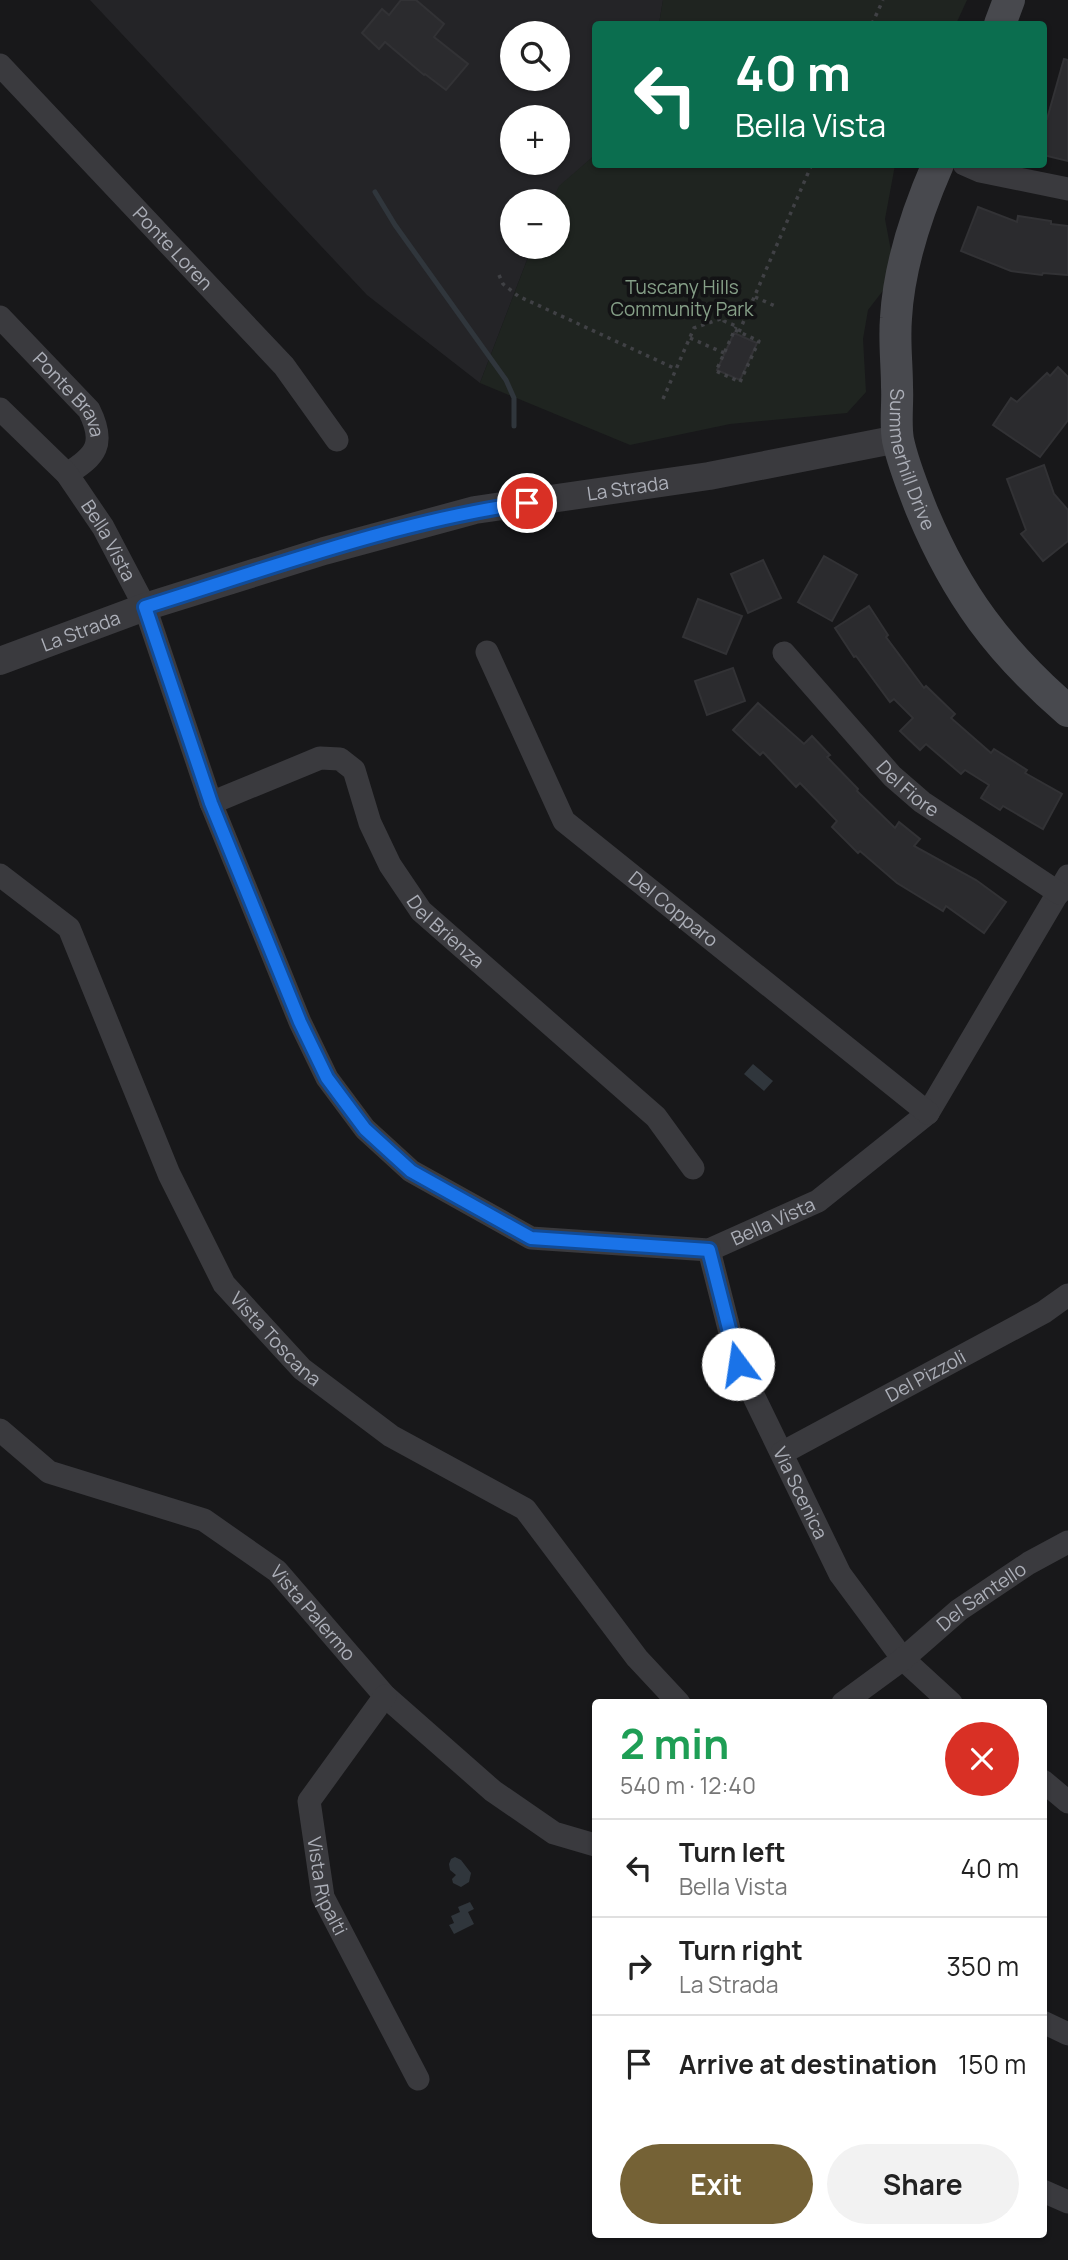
<!DOCTYPE html>
<html lang="en">
<head>
<meta charset="utf-8">
<style>
	:root { --surface:#fff; --page:#f2f2f2; --text:#222; --muted:#767676; --line:#e0e0e0; --accent:#756236 }
	body { margin:0; font-family:Manrope,sans-serif; background:var(--page); color:var(--text); height:100vh; display:flex; flex-direction:column; font-size:26px; white-space:nowrap }
	* { box-sizing:border-box; margin:0 }
	p { font-size:23px; color:var(--muted) }
	.icon { flex:none; width:38px; height:38px; fill:none; stroke:currentColor; stroke-width:2; stroke-linecap:round; stroke-linejoin:round }
	.map { position:relative; flex:1; overflow:hidden }
	.drawer { position:absolute; left:592px; top:1699px; width:455px; height:539px; display:flex; flex-direction:column; background:var(--surface); border-radius:7px; box-shadow:0 2px 5px #0004 }
	.drawer>* { flex:none }
	.top-card { position:absolute; left:592px; top:21px; width:455px; height:147px; border-radius:7px; box-shadow:0 2px 5px #0004; background:#0b6e4f; color:#fff; overflow:hidden }
	.tools { position:absolute; left:500px; top:21px; display:grid; gap:14px }
	.tools a { display:grid; place-items:center; width:70px; height:70px; border-radius:50%; background:var(--surface); box-shadow:0 2px 5px #0004; font-size:35px }
	.pin { position:absolute; display:grid; place-items:center; width:60px; height:60px; color:#fff; margin:-30px; border:4px solid #fff; border-radius:50%; box-shadow:0 2px 7px #0007 }
	.me { position:absolute; width:77px; margin:-38px; rotate:346deg; stroke-linejoin:round; filter:drop-shadow(0 0 5px #0008) }
	.turn { display:flex; align-items:center; gap:24px; height:147px; padding:0 28px; font-size:32px }
	.turn .icon { width:91px; height:91px; stroke-width:2.5 }
	.turn b { display:block; font-size:49px; line-height:60px }
	.round { display:grid; place-items:center; flex:none; width:74px; height:74px; border-radius:37px; background:var(--page) }
	.headline { display:flex; align-items:center; justify-content:space-between; height:119px; padding:0 28px }
	h1 { font-size:42px; font-weight:700; line-height:52px; color:#1e9e55 }
	.cta { display:flex; gap:14px; margin-top:auto; padding:14px 28px }
	.cta a { flex:1; height:80px; border-radius:42px; background:var(--accent); color:#fff; font-size:28px; font-weight:700; line-height:80px; text-align:center }
	.cta a+a { background:var(--page); color:var(--text) }
	ul { padding:0; list-style:none }
	li { display:flex; align-items:center; gap:21px; height:98px; padding:0 28px; border-top:2px solid var(--line) }
	li div { flex:1 }
	li b { display:block; font-size:26px }
	li em { font-style:normal }
	.map>svg:first-child { display:block }
	.built { fill:#242427; fill-rule:evenodd }
	.green { fill:#1f2420 }
	.water { fill:#30363c }
	.lines { fill:none; stroke-linecap:round; stroke-linejoin:round }
	.stream { stroke:#30363c; stroke-width:5 }
	.building { fill:#2b2b2e; stroke:#323235; stroke-width:2 }
	.path { stroke:#404145; stroke-width:3.5; stroke-dasharray:3.5 5; stroke-linecap:butt }
	.minor { stroke:#3a3a3e; stroke-width:23 }
	.tertiary { stroke:#3a3a3e; stroke-width:28 }
	.secondary { stroke:#48494e; stroke-width:32 }
	.route-casing { stroke:#114b97; stroke-width:18 }
	.route { stroke:#1a73e8; stroke-width:12 }
	.labels { text-anchor:middle; dominant-baseline:central; stroke-width:7; stroke-linejoin:round; paint-order:stroke }
	.street-label { font-size:19px; fill:#acafb8; stroke:#131315 }
	.park-label { font-size:19px; fill:#86a088; stroke:#131315 }
</style>
</head>
<body>
<div class="map">
<svg width="1068" height="2260" viewBox="0 0 1068 2260">
	<rect width="100%" height="100%" fill="#18181a"/>
	<path class="built" d="M90 0H663L659 24H595V155L560 186 552 201H513V247H532L480 383 367 295ZM513 33H558V79H513ZM513 117H558V163H513Z"/>
	<g class="green">
		<polygon points="663,0 967,0 956,24 659,24"/>
		<polygon points="595,155 595,164 895,165 885,219 891,251 885,288 868,310 863,339 866,392 847,413 730,424 630,445 480,383 532,247 558,247 558,201 552,201 559,186"/>
	</g>
	<g class="water">
		<polygon points="753,1064 773,1081 764,1091 744,1074"/>
		<polygon points="455,1857 461,1860 471,1873 469,1882 461,1887 453,1883 452,1879 456,1875 450,1870 449,1864 451,1859"/>
		<polygon points="470,1902 474,1909 468,1912 474,1924 454,1934 449,1925 454,1923 451,1916 460,1912 458,1907"/>
	</g>
	<g class="lines">
		<polyline class="stream" points="375,192 395,225 506,380 514,398 514,426"/>
	</g>
	<g class="building">
		<polygon points="401,0 416,0 444,24 434,37 468,64 446,90 425,74 424,75 385,42 379,49 362,33 382,9 389,15"/>
		<polygon points="1064,59 1068,60 1068,161 1043,155 1043,118 1047,119"/>
		<polygon points="978,207 1017,222 1018,216 1051,221 1051,224 1068,226 1068,275 1043,273 1042,275 1011,271 961,251"/>
		<polygon points="734,333 757,343 740,380 717,370"/>
		<polygon points="1058,367 1068,377 1068,420 1040,457 993,425 1011,398 1017,402 1047,373 1050,376"/>
		<polygon points="1044,465 1054,494 1068,510 1068,541 1043,561 1021,534 1026,530 1007,479"/>
		<polygon points="824,556 857,575 832,621 798,602"/>
		<polygon points="763,560 781,598 748,613 731,574"/>
		<polygon points="698,599 742,616 726,654 683,637"/>
		<polygon points="869,606 888,635 886,637 924,688 926,686 955,714 951,718 991,753 994,749 1027,770 1025,773 1062,794 1043,829 1003,806 1000,810 981,798 989,785 965,770 961,774 926,744 920,750 900,731 913,718 894,699 890,702 856,656 854,657 835,628"/>
		<polygon points="733,668 745,701 707,715 695,681"/>
		<polygon points="758,703 804,744 812,736 830,755 827,757 858,789 857,791 895,828 899,822 920,839 914,846 976,880 1006,902 984,933 946,906 943,911 897,883 860,851 858,853 832,827 837,821 800,783 796,787 763,752 760,755 733,730"/>
	</g>
	<g class="lines">
		<g class="path">
			<polyline points="872,24 883,0"/>
			<polyline points="499,275 503,284 518,296 676,369"/>
			<polyline points="755,297 775,306"/>
			<polyline points="735,330 759,341 740,382 716,371 736,327"/>
			<polyline points="739,332 812,164"/>
			<polyline points="690,338 724,353"/>
			<polyline points="663,399 694,328 723,318 724,321 736,326"/>
		</g>
		<g class="minor">
			<path id="s1" d="M0 65 284 366 337 440"/>
			<polyline points="964,164 980,171 1068,189"/>
			<path id="s2" d="M0 317 89 410C106 444 96 456 67 474"/>
			<path id="s3" d="M0 409 67 474 103 527 145 607 211 803 300 1022 327 1078 365 1129 411 1171 531 1238 709 1250 818 1201 928 1113 1068 876"/>
			<path id="s4" d="M487 652 564 821 928 1113"/>
			<path id="s5" d="M784 653 892 776 922 802 1059 893"/>
			<path id="s6" d="M211 803 320 758 340 759 354 770 370 823 390 865 421 911 656 1117 693 1168"/>
			<path id="s7" d="M0 875 69 928 169 1174 224 1284 302 1369 391 1436 525 1509 637 1658 679 1703"/>
			<path id="s8" d="M709 1250 738 1364 840 1574 903 1659 951 1703"/>
			<path id="s9" d="M0 1430 49 1472 204 1520 277 1571 385 1696 493 1791 554 1833 595 1845"/>
			<path id="s10" d="M782 1453 1044 1312 1068 1295"/>
			<path id="s11" d="M385 1696 309 1801 323 1897 418 2079"/>
			<path id="s12" d="M843 1703 903 1659 959 1610 1029 1563 1068 1542"/>
			<polyline points="1043,1781 1068,1802"/>
			<polyline points="1043,2022 1068,2034"/>
			<polyline points="1043,2191 1068,2202"/>
		</g>
		<path class="tertiary" id="s13" d="M0 661 145 607 324 551 475 510 709 476 898 439"/>
		<g class="secondary">
			<polyline points="1000,24 1009,0"/>
			<path id="s14" d="M938 164C917 212 899 265 896 318 894 341 897 364 897 387 898 404 895 423 898 440 903 464 913 488 922 511 957 595 999 651 1068 711"/>
		</g>
	</g>
	<g class="lines">
		<defs>
			<path id="route" d="M527 503C398 521 270 568 145 607L211 803 300 1022 327 1078 365 1129 411 1171 531 1238 709 1250 738 1364"/>
		</defs>
		<use href="#route" class="route-casing"/>
		<use href="#route" class="route"/>
	</g>
	<g class="labels">
		<g class="street-label">
			<text stroke="none"><textPath href="#s1" startOffset="252">Ponte Loren</textPath></text>
			<text stroke="none"><textPath href="#s2" startOffset="105">Ponte Brava</textPath></text>
			<text stroke="none"><textPath href="#s14" startOffset="304">Summerhill Drive</textPath></text>
			<text stroke="none"><textPath href="#s13" startOffset="653">La Strada</textPath></text>
			<text stroke="none"><textPath href="#s3" startOffset="172">Bella Vista</textPath></text>
			<text stroke="none"><textPath href="#s13" startOffset="86">La Strada</textPath></text>
			<text stroke="none"><textPath href="#s5" startOffset="184">Del Fiore</textPath></text>
			<text stroke="none"><textPath href="#s4" startOffset="326">Del Copparo</textPath></text>
			<text stroke="none"><textPath href="#s6" startOffset="345">Del Brienza</textPath></text>
			<text stroke="none"><textPath href="#s3" startOffset="1265">Bella Vista</textPath></text>
			<text stroke="none"><textPath href="#s7" startOffset="551">Vista Toscana</textPath></text>
			<text stroke="none"><textPath href="#s10" startOffset="163">Del Pizzoli</textPath></text>
			<text stroke="none"><textPath href="#s8" startOffset="261">Via Scenica</textPath></text>
			<text stroke="none"><textPath href="#s12" startOffset="175">Del Santello</textPath></text>
			<text stroke="none"><textPath href="#s9" startOffset="371">Vista Palermo</textPath></text>
			<text stroke="none"><textPath href="#s11" startOffset="217">Vista Ripalti</textPath></text>
		</g>
		<g class="park-label">
			<text x="682" y="287">Tuscany Hills<tspan x="682" dy="22">Community Park</tspan></text>
		</g>
	</g>
</svg>
<div class="tools">
<a><svg class="icon" aria-label="search" viewBox="0 0 24 24"><circle cx="10" cy="10" r="6"/><path d="M15 15l6 6"/></svg></a>
<a>+</a>
<a>−</a>
</div>
<div class="pin" style="left:527px;top:503px;background:#d93025"><svg class="icon" aria-label="arrive" viewBox="0 0 24 24"><path d="M6 21V4h12l-3 4 3 4H6"/></svg></div>
<svg class="me" style="left:738px;top:1364px" viewBox="-20 -20 40 40"><circle r="19" fill="#fff"/><path d="M0-13L10 11 0 6-10 11z" fill="#1a73e8"/></svg>
<div class="top-card">
<div class="turn"><svg class="icon" aria-label="left" viewBox="0 0 24 24"><path d="M17 20v-9H6M10 6l-5 5 5 5"/></svg><div><b>40 m</b>Bella Vista</div></div>
</div>
<section class="drawer">
<div class="headline"><div><h1>2 min</h1><p>540 m · 12:40</p></div><a class="round" style="background:#d93025;color:#fff"><svg class="icon" aria-label="close" viewBox="0 0 24 24"><path d="M6 6l12 12M18 6L6 18"/></svg></a></div>
<ul>
<li><svg class="icon" aria-label="left" viewBox="0 0 24 24"><path d="M17 20v-9H6M10 6l-5 5 5 5"/></svg><div><b>Turn left</b><p>Bella Vista</p></div><em>40 m</em></li>
<li><svg class="icon" aria-label="right" viewBox="0 0 24 24"><path d="M7 20v-9h11M14 6l5 5-5 5"/></svg><div><b>Turn right</b><p>La Strada</p></div><em>350 m</em></li>
<li><svg class="icon" aria-label="arrive" viewBox="0 0 24 24"><path d="M6 21V4h12l-3 4 3 4H6"/></svg><div><b>Arrive at destination</b></div><em>150 m</em></li>
</ul>
<div class="cta"><a>Exit</a><a>Share</a></div>
</section>
</div>
</body>
</html>
